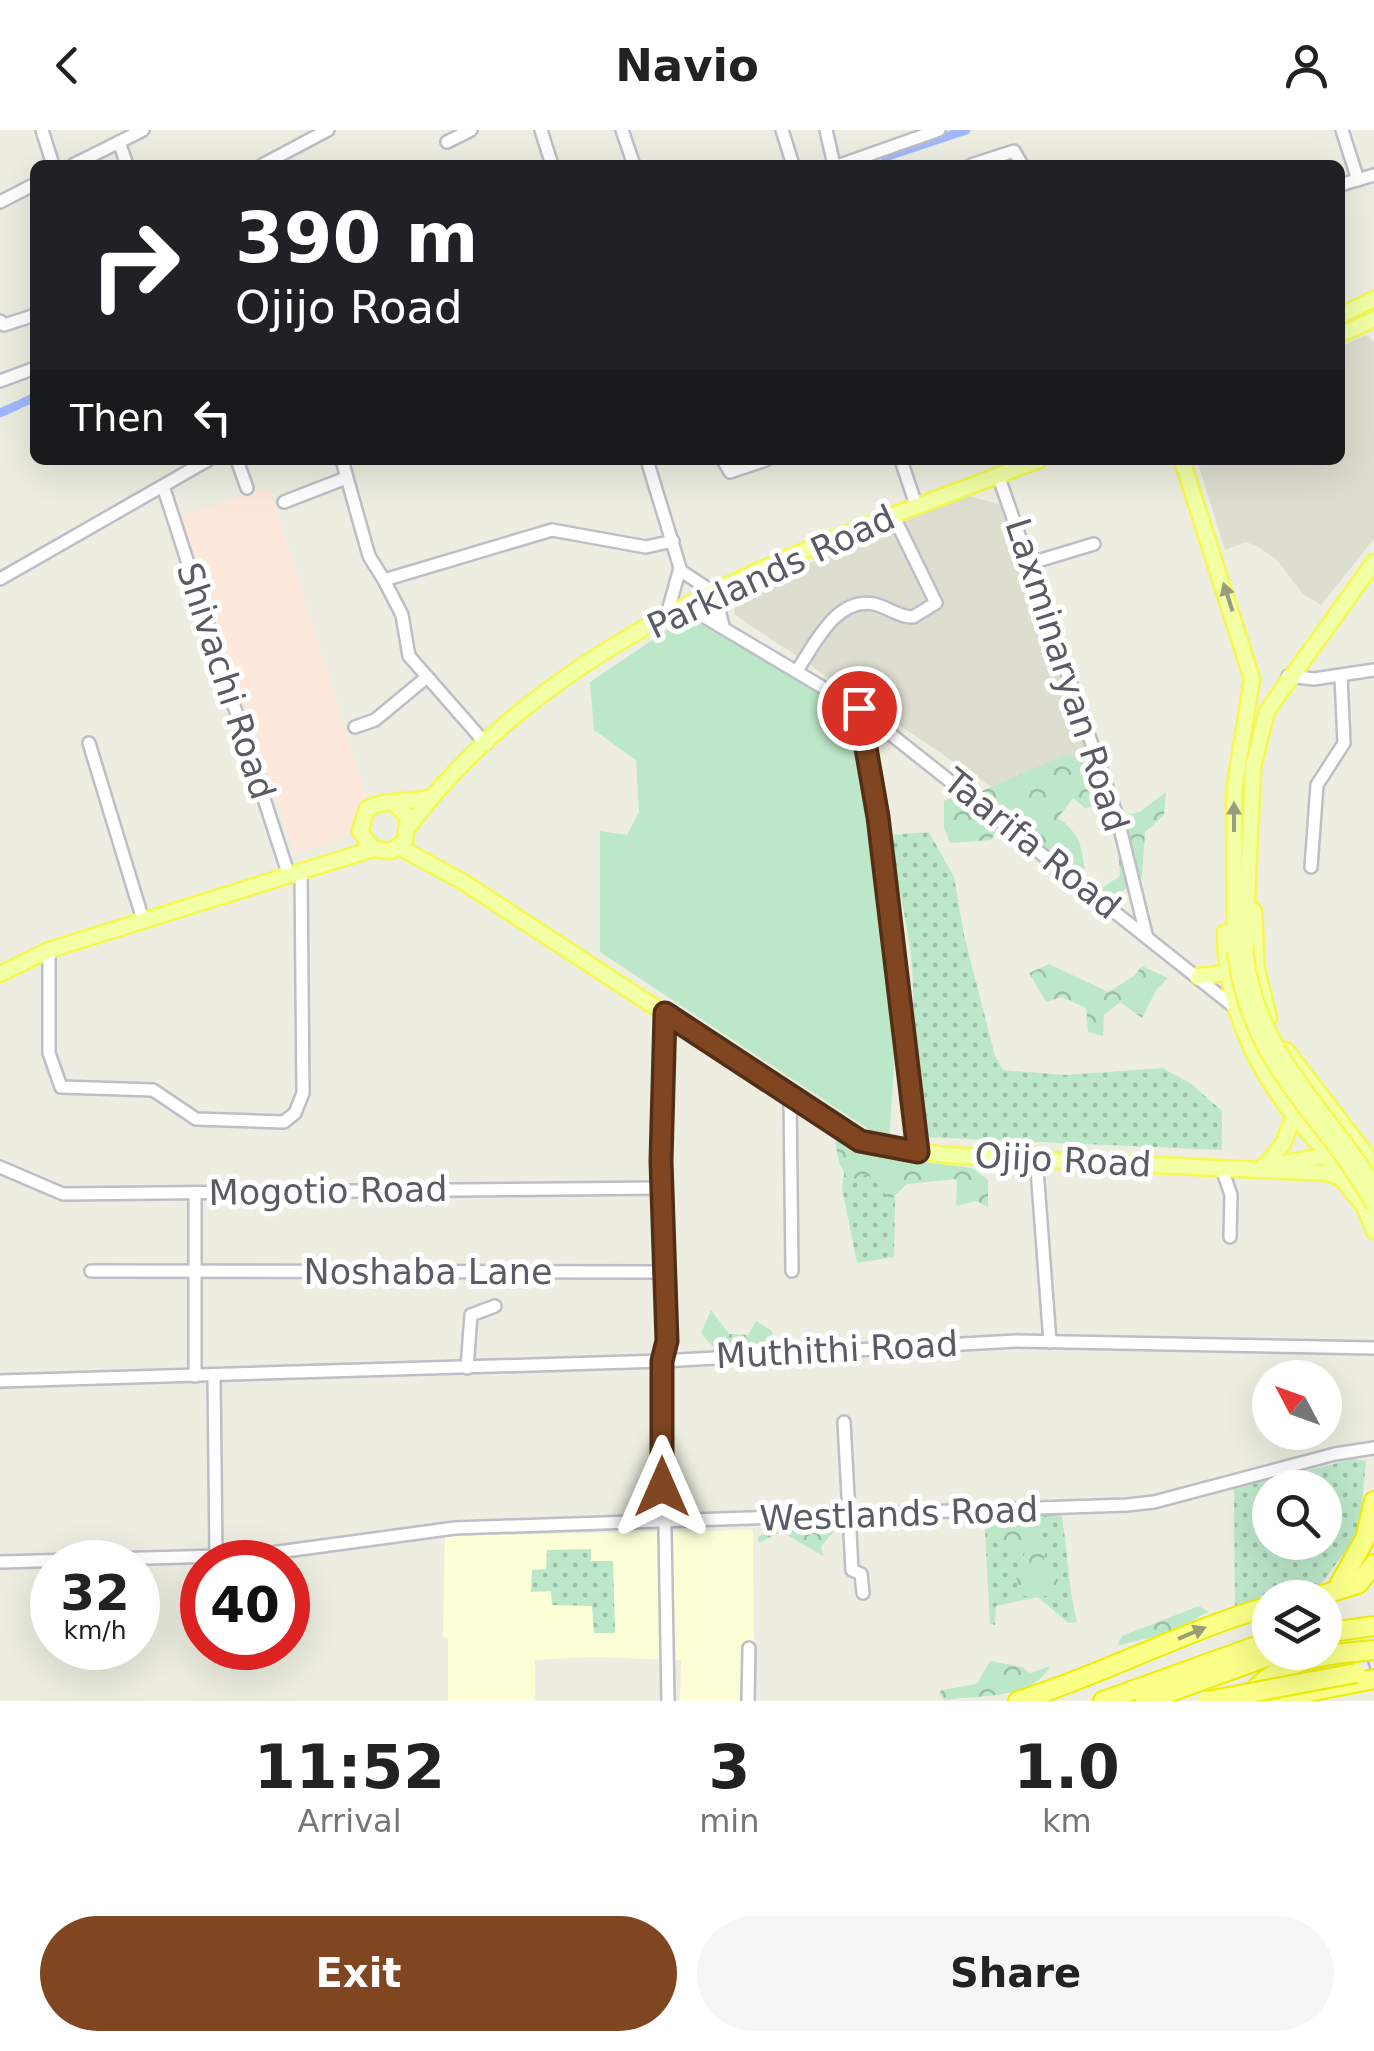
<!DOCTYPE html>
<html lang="en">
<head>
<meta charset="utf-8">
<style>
	:root { --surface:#fff; --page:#f6f6f6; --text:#222; --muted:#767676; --accent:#804622 }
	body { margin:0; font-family:"DejaVu Sans",sans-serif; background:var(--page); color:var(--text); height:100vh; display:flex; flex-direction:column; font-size:38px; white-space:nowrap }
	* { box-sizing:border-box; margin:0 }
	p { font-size:32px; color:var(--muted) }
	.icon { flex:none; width:55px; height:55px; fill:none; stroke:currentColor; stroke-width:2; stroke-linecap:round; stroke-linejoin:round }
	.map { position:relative; height:1571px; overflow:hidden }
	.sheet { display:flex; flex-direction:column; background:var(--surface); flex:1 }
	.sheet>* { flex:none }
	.top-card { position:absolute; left:30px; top:30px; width:1315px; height:305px; border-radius:15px; box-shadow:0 10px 40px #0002; background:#202124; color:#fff; overflow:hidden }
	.needle { width:65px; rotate:311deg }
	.controls { position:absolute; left:1252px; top:1230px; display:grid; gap:20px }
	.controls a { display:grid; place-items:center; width:90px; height:90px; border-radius:50%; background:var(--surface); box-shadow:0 10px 40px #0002; font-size:50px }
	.speed { position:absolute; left:30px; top:1410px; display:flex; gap:20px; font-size:50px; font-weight:700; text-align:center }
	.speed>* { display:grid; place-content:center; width:130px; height:130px; border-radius:50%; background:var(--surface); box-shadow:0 10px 40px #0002; line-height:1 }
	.speed small { font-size:25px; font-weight:400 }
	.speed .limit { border:15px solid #d22; background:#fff; color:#111 }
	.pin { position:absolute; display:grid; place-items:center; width:85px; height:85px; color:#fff; margin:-42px; border:5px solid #fff; border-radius:50%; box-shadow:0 2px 10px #0007 }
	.me { position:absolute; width:110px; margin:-55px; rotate:0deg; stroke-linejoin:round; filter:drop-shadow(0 0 8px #0008) }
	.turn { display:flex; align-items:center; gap:35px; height:210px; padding:0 40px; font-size:45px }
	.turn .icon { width:130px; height:130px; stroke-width:2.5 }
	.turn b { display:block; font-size:70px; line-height:85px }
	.then { display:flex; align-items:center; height:95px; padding:0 40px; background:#0003; gap:20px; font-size:38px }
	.eta { display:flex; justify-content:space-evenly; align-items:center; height:170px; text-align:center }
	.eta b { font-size:60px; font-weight:600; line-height:70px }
	.button { display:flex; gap:20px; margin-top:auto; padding:20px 40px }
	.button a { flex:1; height:115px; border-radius:60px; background:var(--accent); color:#fff; font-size:40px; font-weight:600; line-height:115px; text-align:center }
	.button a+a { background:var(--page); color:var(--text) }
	header { display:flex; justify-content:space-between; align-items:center; height:130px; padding:0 40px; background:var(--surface); font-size:45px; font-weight:600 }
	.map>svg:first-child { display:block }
	.commercial { fill:#fcffd5 }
	.education { fill:#ddded0 }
	.medical { fill:#fce9dc }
	.grass { fill:url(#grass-dots); fill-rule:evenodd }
	.forest { fill:url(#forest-crowns) }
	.pitch { fill:#bce7c9 }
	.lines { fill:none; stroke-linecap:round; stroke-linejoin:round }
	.stream { stroke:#a0b8ff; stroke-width:2.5 }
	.canal { stroke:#a0b8ff; stroke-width:9 }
	.minor-casing { stroke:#bebec6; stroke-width:16 }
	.major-casing { stroke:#f4f94f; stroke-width:19 }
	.highway-casing { stroke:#efee00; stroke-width:22 }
	.minor { stroke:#fff; stroke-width:11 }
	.major { stroke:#f2ffa5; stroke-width:14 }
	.highway { stroke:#f9ff87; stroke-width:18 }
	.major-bridge-casing { stroke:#f4f94f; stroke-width:19; stroke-linecap:butt }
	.highway-bridge-casing { stroke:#efee00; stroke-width:22; stroke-linecap:butt }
	.major-bridge { stroke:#f2ffa5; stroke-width:14 }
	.highway-bridge { stroke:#f9ff87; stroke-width:18 }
	.oneway { fill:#979d7d }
	.oneway2 { fill:#9a9d71 }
	.route-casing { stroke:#532e16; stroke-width:25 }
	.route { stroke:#804622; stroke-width:18 }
	.labels { text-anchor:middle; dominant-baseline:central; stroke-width:10; stroke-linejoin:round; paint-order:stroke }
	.street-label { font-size:35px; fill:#5a5b63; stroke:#fff }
</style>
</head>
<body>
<header><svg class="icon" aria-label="back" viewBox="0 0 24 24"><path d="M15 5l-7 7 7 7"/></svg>Navio<svg class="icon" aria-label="person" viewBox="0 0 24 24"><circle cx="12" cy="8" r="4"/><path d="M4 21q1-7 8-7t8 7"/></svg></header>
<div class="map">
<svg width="1374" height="1571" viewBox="0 0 1374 1571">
	<defs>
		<pattern id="grass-dots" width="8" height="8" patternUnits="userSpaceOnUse" patternTransform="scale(2.5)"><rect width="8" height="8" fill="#bce7c9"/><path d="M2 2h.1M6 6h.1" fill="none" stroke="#9cbea7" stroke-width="1.8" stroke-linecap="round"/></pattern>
		<pattern id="forest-crowns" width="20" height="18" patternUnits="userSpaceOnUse" patternTransform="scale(2.5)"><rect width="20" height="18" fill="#bce7c9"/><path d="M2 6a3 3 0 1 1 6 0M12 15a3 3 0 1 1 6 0" fill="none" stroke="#9cbea7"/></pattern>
	</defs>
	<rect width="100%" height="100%" fill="#edeee1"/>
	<polygon class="commercial" points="753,1400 754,1571 680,1571 681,1530 590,1527 535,1530 535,1571 448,1571 448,1508 443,1507 445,1406"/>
	<g class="education">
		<polygon points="1366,205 1374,212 1374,409 1321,475 1303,464 1277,430 1258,417 1246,412 1225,420 1197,330 1340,330 1340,217"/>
		<polygon points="965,365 1006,376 1091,631 997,661 734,484 738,465"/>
	</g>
	<polygon class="medical" points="269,357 368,673 346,708 295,724 181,386"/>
	<g class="grass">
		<path d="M929 702 954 747 964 805 995 926 1003 940 1065 945 1162 938 1190 953 1222 981V1020L925 1007C906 953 916 892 912 836 908 793 896 748 889 705Z"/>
		<polygon points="848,1019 896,1028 894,1127 857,1133 842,1058"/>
		<path d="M1354 1329 1366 1331 1359 1403 1318 1458 1235 1478 1234 1359ZM1270 1358H1325V1412H1270Z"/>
		<path d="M1061 1382C1068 1420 1068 1459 1077 1492L1068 1493 1038 1467 996 1476 995 1495 990 1494 984 1385Z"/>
		<polygon points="591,1419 591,1431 613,1431 615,1503 594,1503 592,1476 552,1475 551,1461 531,1462 532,1440 546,1439 547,1420"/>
	</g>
	<g class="forest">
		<path d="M1065 625C1095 634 1104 642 1106 674L1085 678 1073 668 1058 688C1080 703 1082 717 1085 743L1068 752 1024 714 982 661Z"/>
		<polygon points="1166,662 1164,685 1145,702 1142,747 1103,776 1088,767 1120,746 1116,688 1140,682"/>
		<polygon points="959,664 1000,696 991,710 950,713 944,697 944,671"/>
		<polygon points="1049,834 1108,862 1134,846 1142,836 1168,848 1156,860 1142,888 1120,872 1104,885 1103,906 1088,902 1086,878 1062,867 1046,872 1029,843"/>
		<polygon points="835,1011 907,1030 972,1038 988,1050 988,1077 976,1071 956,1076 957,1049 907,1054 889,1071 876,1049 865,1045 849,1051 839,1033"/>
		<polygon points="711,1180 729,1204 748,1205 756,1191 772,1201 774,1212 714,1218 701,1203"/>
		<polygon points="832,1390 837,1398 821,1416 823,1426 787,1405 778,1403 759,1413 758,1407 769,1401 769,1395"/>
		<polygon points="1035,1390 1035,1402 1011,1424 990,1402 990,1391"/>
		<polygon points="1032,1409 1046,1420 1043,1432 1035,1438 1041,1446 1047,1440 1059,1450 1058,1461 1047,1466 1021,1466 1015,1442"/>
		<polygon points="1199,1476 1208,1482 1171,1502 1117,1516 1122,1506"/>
		<path d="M990 1531 1022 1537 1030 1543 1050 1536C1034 1570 976 1565 944 1570L939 1563 942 1560 977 1554Z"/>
	</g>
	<polygon class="pitch" points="693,483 854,583 887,813 900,846 889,1013 600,822 600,701 627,705 639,682 636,630 594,600 590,552"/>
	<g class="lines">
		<g class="stream">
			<polyline points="863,35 872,32"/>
			<polyline points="1368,1531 1371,1541"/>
		</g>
		<g class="canal">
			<polyline points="885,27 966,0"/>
			<polyline points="22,273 35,267"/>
			<polyline points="0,283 18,275"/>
		</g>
		<defs>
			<g id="minor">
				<polyline points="42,0 53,35"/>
				<polyline points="541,0 552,35"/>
				<polyline points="622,0 634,35"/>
				<polyline points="782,0 793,35"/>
				<polyline points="826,0 834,35"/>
				<polyline points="1342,0 1358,50"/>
				<polyline points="119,12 127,35"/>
				<polyline points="447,12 471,0"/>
				<polyline points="73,35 143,0"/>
				<polyline points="262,35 328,0"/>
				<polyline points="840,35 939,0"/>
				<polyline points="971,35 1014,21 1022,35"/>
				<polyline points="1340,55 1374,45"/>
				<polyline points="0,72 35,54"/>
				<polyline points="0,191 4,195 35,185"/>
				<polyline points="0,251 35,238"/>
				<polyline points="237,330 247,358"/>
				<polyline points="342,330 369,426 384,450 552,400 646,417 673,411"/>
				<polyline points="647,330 681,441 713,462"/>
				<polyline points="723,330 730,342 766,330"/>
				<polyline points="901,330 916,375"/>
				<polyline points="998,345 1117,686 1146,804"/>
				<polyline points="163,356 289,746"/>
				<polyline points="284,372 346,348"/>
				<polyline points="1031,433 1094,414"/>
				<polyline points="0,449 208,330"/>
				<polyline points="384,450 402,485 409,526 486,614"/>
				<polyline points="686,476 859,579 1233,876"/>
				<polyline points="667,485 680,438"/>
				<polyline points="723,496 719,480 728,456"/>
				<path d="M798 539C815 514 836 467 874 474 888 477 898 487 913 487L936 473 893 385"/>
				<polyline points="1288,546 1314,549 1374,540"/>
				<polyline points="859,579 877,687 917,1022"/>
				<polyline points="355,597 375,590 427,547"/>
				<polyline points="89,613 143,790"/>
				<polyline points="1311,737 1317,655 1344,613 1341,546"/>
				<polyline points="49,820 49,923 61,957 153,960 196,989 284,992 295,983 303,963 301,742"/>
				<polyline points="665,883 661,1031 667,1211 662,1231 668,1571"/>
				<polyline points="790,967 792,1141"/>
				<polyline points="1036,1026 1050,1212"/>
				<polyline points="0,1037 63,1064 662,1058"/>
				<polyline points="1222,1039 1231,1065 1230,1107"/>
				<polyline points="195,1063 195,1246"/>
				<polyline points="91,1141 662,1142"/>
				<polyline points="467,1238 471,1185 495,1176"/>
				<polyline points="214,1246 216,1427"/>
				<polyline points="0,1251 662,1231 1016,1211 1374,1218"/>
				<polyline points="844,1292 852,1440 861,1444 863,1463"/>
				<polyline points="0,1432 256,1425 455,1398 1127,1375 1154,1372 1335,1324 1374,1318"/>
				<polyline points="748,1571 749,1518"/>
			</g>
			<g id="major">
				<polyline points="1340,186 1374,169"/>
				<polyline points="1340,205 1374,189"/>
				<polyline points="1182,330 1252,549 1234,661 1235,820"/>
				<path d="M395 674 408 687 405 711 391 721 373 719 360 701 367 679C384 668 410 674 431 667"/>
				<path d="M409 696C560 496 814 416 1039 330"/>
				<polyline points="399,717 465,753 860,1011 944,1025 1327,1043 1355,1053 1372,1038"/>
				<polyline points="1254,781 1257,840 1269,888"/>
				<path d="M1225 802C1225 891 1270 968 1333 1028L1332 1037 1364 1076 1374 1101"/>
				<polyline points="1245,816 1253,637 1267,581 1374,432"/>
				<polyline points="0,844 49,820 373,719"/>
				<polyline points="1199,846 1226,843"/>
				<polyline points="1286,920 1366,1024 1374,1041"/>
				<polyline points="1266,1035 1284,1012 1294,984"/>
				<polyline points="1263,1036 1334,1025"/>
			</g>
			<g id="highway">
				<polyline points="1340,1453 1365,1409 1374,1371"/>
				<polyline points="1312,1468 1358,1454 1374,1434"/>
				<polyline points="1325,1503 1374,1496"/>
				<path d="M1248 1568C1277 1528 1329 1524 1374 1520"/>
				<path d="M1018 1571C1104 1544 1183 1501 1270 1476"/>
				<polyline points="1103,1571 1270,1511"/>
				<polyline points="1145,1571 1281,1522"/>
				<polyline points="1263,1571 1374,1549"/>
			</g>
		</defs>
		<use href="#minor" class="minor-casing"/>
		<use href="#major" class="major-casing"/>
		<use href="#highway" class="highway-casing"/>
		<use href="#minor" class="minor"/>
		<use href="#major" class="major"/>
		<use href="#highway" class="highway"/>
		<defs>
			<g id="major-bridge">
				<path d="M1245 816C1251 915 1323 976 1374 1055"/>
				<path d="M1235 820C1249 938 1321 980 1374 1075"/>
			</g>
			<polyline id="highway-bridge" points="1207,1571 1356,1543"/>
		</defs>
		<use href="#major-bridge" class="major-bridge-casing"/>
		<use href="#highway-bridge" class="highway-bridge-casing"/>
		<use href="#major-bridge" class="major-bridge"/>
		<use href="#highway-bridge" class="highway-bridge"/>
	</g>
	<defs><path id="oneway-solid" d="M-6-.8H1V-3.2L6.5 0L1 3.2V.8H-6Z" transform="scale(2.5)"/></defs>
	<g class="oneway">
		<use href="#oneway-solid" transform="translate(1228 467) rotate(-108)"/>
		<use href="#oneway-solid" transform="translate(1234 687) rotate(-90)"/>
	</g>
	<use class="oneway2" href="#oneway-solid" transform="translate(1192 1503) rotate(-23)"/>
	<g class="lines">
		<defs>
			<polyline id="route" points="662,1357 662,1231 667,1211 661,1031 665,883 860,1011 918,1022 878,687 859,578"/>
		</defs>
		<use href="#route" class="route-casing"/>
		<use href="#route" class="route"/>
	</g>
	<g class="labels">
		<g class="street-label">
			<text transform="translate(771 442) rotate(-25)">Parklands Road</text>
			<text transform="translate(1067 545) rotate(72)">Laxminaryan Road</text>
			<text transform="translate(226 551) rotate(72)">Shivachi Road</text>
			<text transform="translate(1032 714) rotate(39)">Taarifa Road</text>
			<text transform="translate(1063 1030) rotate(3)">Ojijo Road</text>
			<text transform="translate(328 1061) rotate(-1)">Mogotio Road</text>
			<text x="428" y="1142">Noshaba Lane</text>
			<text transform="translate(837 1220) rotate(-3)">Muthithi Road</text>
			<text transform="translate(899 1384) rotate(-2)">Westlands Road</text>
		</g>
	</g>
</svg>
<div class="controls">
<a><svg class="needle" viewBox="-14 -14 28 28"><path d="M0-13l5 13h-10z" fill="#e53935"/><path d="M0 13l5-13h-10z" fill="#767676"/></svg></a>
<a><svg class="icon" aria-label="search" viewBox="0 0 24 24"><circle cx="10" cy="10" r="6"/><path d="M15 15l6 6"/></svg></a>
<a><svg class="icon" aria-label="layers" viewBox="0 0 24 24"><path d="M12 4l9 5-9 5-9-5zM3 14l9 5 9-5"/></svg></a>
</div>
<div class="speed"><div>32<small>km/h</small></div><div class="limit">40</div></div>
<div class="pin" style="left:859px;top:578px;background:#d93025"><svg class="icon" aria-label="arrive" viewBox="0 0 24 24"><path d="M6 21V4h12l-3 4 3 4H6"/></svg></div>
<svg class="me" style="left:662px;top:1357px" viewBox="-20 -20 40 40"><path d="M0-17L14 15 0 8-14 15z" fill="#804622" stroke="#fff" stroke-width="4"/></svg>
<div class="top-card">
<div class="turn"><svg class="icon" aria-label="right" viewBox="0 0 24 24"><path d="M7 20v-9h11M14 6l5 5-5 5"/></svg><div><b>390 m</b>Ojijo Road</div></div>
<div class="then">Then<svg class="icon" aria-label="left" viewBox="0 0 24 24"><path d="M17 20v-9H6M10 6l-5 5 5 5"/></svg></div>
</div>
</div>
<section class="sheet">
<div class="eta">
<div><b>11:52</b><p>Arrival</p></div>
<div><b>3</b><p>min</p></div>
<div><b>1.0</b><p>km</p></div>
</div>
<div class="button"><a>Exit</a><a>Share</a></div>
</section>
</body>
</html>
